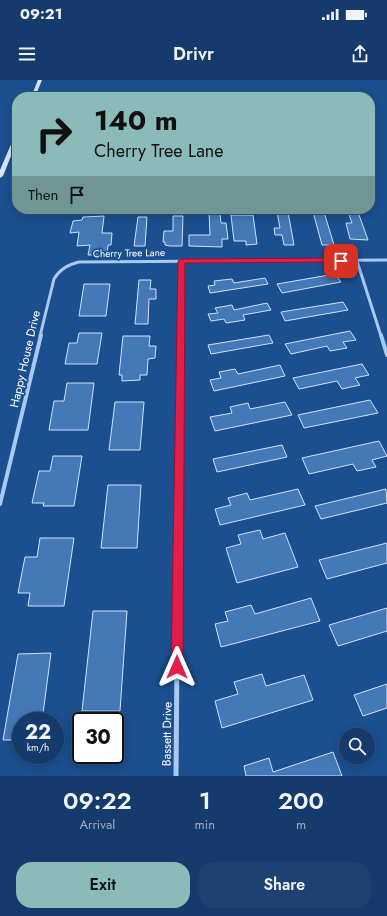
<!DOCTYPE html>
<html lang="en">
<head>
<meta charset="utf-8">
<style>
	:root { --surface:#143b6b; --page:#1d4271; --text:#f1f3f6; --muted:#9dadc1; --line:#33557e; --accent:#8bbbb9 }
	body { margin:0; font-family:Jost,sans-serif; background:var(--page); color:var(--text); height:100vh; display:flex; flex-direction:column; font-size:15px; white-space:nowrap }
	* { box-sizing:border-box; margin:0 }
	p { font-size:13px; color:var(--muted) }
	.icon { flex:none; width:22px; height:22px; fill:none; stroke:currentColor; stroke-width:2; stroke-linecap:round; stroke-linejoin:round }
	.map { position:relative; height:696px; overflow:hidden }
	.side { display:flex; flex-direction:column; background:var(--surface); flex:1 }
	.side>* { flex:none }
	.banner { position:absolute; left:12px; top:12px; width:363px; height:122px; border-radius:16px; box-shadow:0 2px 10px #0003,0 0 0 1px var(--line); background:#8bbbb9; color:#111; overflow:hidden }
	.buttons { position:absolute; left:339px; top:648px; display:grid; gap:8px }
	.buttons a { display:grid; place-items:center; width:36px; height:36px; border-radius:50%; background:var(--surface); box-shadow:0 2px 10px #0003,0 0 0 1px var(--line); font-size:20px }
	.speed { position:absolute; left:12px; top:632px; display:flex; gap:8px; font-size:20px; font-weight:700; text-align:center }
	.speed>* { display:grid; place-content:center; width:52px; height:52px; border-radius:50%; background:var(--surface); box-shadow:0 2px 10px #0003,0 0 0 1px var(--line); line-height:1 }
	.speed small { font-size:10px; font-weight:400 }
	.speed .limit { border:2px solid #111; border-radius:6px; background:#fff; color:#111 }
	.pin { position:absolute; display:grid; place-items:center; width:34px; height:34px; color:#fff; margin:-17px; border-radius:8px; box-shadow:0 2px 6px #0006 }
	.me { position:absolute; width:44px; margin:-22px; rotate:0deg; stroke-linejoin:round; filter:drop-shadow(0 0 3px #0008) }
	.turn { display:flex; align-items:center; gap:14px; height:84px; padding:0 16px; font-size:18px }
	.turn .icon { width:52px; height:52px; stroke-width:2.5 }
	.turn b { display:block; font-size:28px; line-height:34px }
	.then { display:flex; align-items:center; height:38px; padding:0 16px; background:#0003; gap:8px; font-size:15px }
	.eta { display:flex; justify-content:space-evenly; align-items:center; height:68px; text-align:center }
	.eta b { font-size:24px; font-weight:600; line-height:28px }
	.action { display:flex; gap:8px; margin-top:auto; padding:8px 16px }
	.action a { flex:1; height:46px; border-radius:16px; background:var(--accent); color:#111; font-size:16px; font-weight:600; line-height:46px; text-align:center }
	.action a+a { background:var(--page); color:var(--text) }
	.status { display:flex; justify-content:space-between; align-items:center; height:28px; padding:0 20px; background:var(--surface); direction:ltr }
	.status svg { height:11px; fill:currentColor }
	header { display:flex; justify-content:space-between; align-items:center; height:52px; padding:0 16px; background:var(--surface); font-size:18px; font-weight:600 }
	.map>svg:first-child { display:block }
	.building { fill:#4478b7; stroke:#cfe3fa }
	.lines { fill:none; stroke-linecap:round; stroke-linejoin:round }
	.street-far2 { stroke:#a9c9ee; stroke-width:3 }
	.street-far1 { stroke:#a9c9ee; stroke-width:4 }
	.street { stroke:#a9c9ee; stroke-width:5 }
	.secondary { fill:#d6e6fa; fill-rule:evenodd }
	.route { fill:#e11d48; stroke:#92132f }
	.labels { text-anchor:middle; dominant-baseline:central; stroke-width:3.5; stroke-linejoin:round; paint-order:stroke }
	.far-street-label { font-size:10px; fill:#fff; stroke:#1b4f8f }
	.street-label { font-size:12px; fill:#fff; stroke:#1b4f8f }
</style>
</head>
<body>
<div class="status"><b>09:21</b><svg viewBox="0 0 49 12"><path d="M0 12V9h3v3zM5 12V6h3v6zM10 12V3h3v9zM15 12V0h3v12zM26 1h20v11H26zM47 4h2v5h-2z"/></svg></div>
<header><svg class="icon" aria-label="menu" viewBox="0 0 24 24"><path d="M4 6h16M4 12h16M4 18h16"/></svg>Drivr<svg class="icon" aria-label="share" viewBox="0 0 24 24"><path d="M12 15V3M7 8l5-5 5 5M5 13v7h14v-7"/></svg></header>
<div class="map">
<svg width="387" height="696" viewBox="0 0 387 696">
	<rect width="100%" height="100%" fill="#1b4f8f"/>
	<g class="building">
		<polygon points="277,132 288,132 294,165 284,165 282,155 275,155 274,148 280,148"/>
		<polygon points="313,132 324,132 334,165 322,165"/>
		<polygon points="348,132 358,132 368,160 350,159 346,143 352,143"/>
		<polygon points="209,133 220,133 221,143 226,143 228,159 222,159 222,167 189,166 189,155 210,155"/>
		<polygon points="231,135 253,135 257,164 246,165 246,161 234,161"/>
		<polygon points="104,136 102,153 112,153 111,165 108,165 107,175 88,175 90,165 77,166 79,152 70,153 73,141 82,140 83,137"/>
		<polygon points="173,136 183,136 182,166 170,166 165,165 165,162 163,162 164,151 173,151"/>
		<polygon points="138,137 147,137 145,166 134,166"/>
		<polygon points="335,194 341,202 282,213 277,204"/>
		<polygon points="265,198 268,204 210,213 208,206 215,205 214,201 232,199 234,203"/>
		<polygon points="139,200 151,200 150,209 156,209 156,219 149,219 148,244 135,244"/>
		<polygon points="84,204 110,204 106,236 79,236"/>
		<polygon points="343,222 348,230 285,241 281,232"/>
		<polygon points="267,223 271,230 243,235 245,240 226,243 224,239 211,241 208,234 218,233 215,228 232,225 234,230"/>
		<polygon points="350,251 356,260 343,262 347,268 330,271 327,266 291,274 285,264"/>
		<polygon points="79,253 102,253 97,284 65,284 69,263 77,263"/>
		<polygon points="269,255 273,263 211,274 208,265"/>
		<polygon points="123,256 150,256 149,266 156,266 155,278 148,279 147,295 140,295 140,300 122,301 122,295 119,295"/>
		<polygon points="362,284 369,295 355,298 360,305 342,309 337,301 299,309 293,298"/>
		<polygon points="280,285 285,296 214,311 210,300 221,298 219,292 235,289 238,294"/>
		<polygon points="67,303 94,303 88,350 49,350 54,321 64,321"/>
		<polygon points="370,320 378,333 304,348 298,335"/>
		<polygon points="115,322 144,322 140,370 109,370"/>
		<polygon points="285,322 292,335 215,351 210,337 232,333 230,327 248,323 250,329"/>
		<polygon points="379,361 387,376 372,380 376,387 357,391 353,384 309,394 302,378"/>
		<polygon points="282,365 287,377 217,392 213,379"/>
		<polygon points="53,376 82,376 74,426 43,426 44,423 32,423 39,391 50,391"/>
		<polygon points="108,405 141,405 137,468 101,468"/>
		<polygon points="298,409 305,425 220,445 215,429 231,425 228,418 247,413 250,420"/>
		<polygon points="386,409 387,423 321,439 315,426"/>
		<polygon points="260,450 263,459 285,453 298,487 237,503 226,468 241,464 238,455"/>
		<polygon points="40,458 74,458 64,526 28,526 30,513 18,513 25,477 37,477"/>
		<polygon points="387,463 387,483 327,499 319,480"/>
		<polygon points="311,518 320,541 221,567 215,544 228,541 225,532 251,525 255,534"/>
		<polygon points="387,528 387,551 338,566 329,545"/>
		<polygon points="93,531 127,531 120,631 82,631"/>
		<polygon points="51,573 42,641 21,641 21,660 3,660 18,574"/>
		<polygon points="262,594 266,606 304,595 313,620 222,648 215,621 238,614 234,602"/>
		<polygon points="387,604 387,628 363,636 354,615"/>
		<polygon points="333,672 342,696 246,696 244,686 269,678 273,692"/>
	</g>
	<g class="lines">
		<g class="street-far2">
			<polyline points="357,181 381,256"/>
			<path d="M40 256 54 199C60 189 68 185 79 182L387 180"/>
			<polyline points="180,256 181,181"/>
		</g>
		<g class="street-far1">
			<polyline points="381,255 387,275"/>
			<polyline points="0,424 41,255"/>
			<polyline points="178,447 180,255"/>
		</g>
		<polyline class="street" points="176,696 178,446"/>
		<g class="secondary">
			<polygon points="38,0 42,0 35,17 31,17"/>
			<polygon points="17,54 17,61 3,96 0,98 0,90 15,55"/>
		</g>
	</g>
	<polygon class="route" points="341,178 344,181 343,182 185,183 183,587 182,591 177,593 173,591 171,587 178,181 181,179"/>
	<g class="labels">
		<g class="far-street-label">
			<text transform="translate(129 173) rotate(-1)">Cherry Tree Lane</text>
		</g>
		<g class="street-label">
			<text transform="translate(25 279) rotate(-77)">Happy House Drive</text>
			<text transform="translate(167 654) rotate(-89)">Bassett Drive</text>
		</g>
	</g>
</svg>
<div class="buttons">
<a><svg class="icon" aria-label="search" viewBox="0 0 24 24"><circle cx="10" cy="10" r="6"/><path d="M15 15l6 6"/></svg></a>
</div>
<div class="speed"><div>22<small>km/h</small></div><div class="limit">30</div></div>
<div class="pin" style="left:341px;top:181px;background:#d93025"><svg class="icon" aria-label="arrive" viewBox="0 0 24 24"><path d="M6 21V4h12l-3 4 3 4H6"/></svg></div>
<svg class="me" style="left:177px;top:587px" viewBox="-20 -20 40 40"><path d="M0-17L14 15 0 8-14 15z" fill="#e11d48" stroke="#fff" stroke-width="4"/></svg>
<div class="banner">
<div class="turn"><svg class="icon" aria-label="right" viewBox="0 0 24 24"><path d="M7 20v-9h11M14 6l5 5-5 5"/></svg><div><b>140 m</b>Cherry Tree Lane</div></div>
<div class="then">Then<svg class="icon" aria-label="arrive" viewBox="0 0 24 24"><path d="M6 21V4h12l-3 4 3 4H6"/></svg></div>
</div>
</div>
<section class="side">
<div class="eta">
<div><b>09:22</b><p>Arrival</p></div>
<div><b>1</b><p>min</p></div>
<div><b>200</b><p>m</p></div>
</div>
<div class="action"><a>Exit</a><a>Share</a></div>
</section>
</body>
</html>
